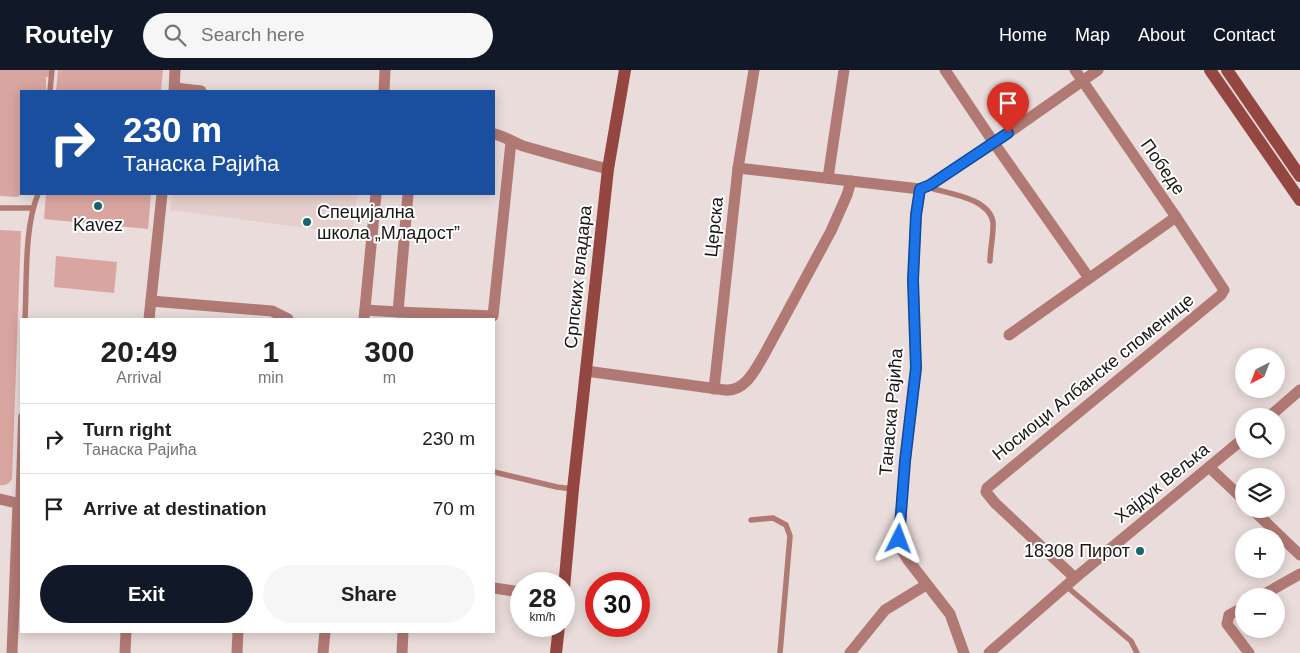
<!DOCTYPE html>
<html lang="en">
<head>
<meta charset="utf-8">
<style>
	:root { --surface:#fff; --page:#f6f6f6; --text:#202124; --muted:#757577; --line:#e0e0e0; --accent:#111827 }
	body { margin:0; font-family:Helvetica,sans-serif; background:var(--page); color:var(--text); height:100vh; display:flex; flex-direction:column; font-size:19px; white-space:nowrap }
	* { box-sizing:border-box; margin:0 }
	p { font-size:16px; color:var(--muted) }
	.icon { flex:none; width:28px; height:28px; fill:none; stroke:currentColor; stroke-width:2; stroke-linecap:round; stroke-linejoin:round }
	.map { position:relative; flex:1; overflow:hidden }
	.side { position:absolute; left:20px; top:248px; width:475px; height:315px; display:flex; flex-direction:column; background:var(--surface); border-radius:0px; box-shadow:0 2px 12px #0003 }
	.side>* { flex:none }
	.hud { position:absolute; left:20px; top:20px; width:475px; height:105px; border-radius:0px; box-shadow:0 2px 12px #0003; background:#1a4fa0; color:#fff; overflow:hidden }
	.needle { width:32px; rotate:222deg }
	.controls { position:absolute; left:1235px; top:278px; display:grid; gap:10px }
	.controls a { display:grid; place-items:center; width:50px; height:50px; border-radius:50%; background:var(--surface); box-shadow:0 2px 12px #0003; font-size:25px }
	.speed { position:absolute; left:510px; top:502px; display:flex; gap:10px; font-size:25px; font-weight:700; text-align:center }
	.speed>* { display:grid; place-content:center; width:65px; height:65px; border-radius:50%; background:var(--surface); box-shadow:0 2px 12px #0003; line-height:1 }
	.speed small { font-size:12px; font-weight:400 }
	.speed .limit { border:8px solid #d22; background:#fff; color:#111 }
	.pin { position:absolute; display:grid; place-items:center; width:42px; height:42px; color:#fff; margin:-51px -21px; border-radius:50% 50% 50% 0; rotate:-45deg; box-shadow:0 0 5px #0007 }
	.pin .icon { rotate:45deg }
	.me { position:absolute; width:55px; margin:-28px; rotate:3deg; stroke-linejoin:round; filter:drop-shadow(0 0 4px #0008) }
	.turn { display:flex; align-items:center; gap:18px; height:105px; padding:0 20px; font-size:22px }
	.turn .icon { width:65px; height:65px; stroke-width:2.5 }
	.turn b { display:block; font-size:35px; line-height:42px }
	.eta { display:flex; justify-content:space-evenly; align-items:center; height:85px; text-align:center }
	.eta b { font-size:30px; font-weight:600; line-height:35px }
	.primary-button { display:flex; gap:10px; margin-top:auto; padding:10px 20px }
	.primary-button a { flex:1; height:58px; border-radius:30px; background:var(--accent); color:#fff; font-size:20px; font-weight:600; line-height:58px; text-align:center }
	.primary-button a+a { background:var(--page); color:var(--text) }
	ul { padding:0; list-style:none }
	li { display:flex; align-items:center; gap:15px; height:70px; padding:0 20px; border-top:1px solid var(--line) }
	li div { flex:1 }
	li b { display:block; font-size:19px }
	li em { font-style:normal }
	header { display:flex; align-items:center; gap:30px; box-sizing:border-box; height:70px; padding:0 25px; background:var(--accent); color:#fff }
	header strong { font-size:24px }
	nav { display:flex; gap:28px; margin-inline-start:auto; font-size:18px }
	.search { width:350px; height:45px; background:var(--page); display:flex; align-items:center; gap:12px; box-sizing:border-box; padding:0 18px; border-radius:28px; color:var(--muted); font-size:19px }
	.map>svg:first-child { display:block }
	.built { fill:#e5cfcc }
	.green { fill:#d9a5a0 }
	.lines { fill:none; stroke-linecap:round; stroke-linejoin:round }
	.lane { stroke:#b17973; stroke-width:5.5 }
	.street { stroke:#b17973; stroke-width:11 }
	.secondary { stroke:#944640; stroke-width:12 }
	.route-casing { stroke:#114b97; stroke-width:12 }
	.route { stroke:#1a73e8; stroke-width:9 }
	.poi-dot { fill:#16646c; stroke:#fff; stroke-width:2 }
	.labels { text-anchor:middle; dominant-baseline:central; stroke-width:4; stroke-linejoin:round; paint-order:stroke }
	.street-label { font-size:18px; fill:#1a1616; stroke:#fff }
	.poi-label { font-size:18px; fill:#1a1616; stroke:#fff; text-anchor:start }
</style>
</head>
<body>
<header>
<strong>Routely</strong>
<div class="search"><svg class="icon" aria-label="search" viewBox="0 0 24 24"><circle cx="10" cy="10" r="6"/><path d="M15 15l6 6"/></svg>Search here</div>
<nav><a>Home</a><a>Map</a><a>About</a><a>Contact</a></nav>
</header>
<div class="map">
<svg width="1300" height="583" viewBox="0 0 1300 583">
	<rect width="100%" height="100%" fill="#e9dcda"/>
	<polygon class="built" points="172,124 357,124 352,164 170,140"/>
	<g class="green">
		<polygon points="0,0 51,0 51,7 46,7 46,21 21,21 22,124 17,127 0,126"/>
		<polygon points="58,0 163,0 161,21 56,21"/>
		<polygon points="46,124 151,124 148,159 44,149"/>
		<path d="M0 160 21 161 12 409C9 414 5 416 0 415Z"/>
		<polygon points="56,186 117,192 114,223 54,217"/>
	</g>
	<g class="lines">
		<g class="lane">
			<polyline points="50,21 52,0"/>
			<path d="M930 115 934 119C952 124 989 129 993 152 994 162 990 180 990 191"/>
			<polyline points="0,138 32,138"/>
			<path d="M25 249C27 211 24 158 38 124"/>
			<polyline points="494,402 557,417 573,419"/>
			<polyline points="18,434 21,346"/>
			<polyline points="751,450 773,448 786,455 790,466 780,583"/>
			<polyline points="1066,516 1131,571 1137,583"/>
		</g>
		<g class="street">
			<polyline points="945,0 994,73 1089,208"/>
			<polyline points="1075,0 1176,147 1224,220 1221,225 987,418 986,422 995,433 1075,508"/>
			<polyline points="175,18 201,21"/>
			<polyline points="174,21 175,0"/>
			<polyline points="384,21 385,0"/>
			<path d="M494 64C504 66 513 72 523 76 551 84 579 92 608 99"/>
			<polyline points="738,98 920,119 930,115 994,73 1098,0"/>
			<polyline points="828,108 844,0"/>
			<polyline points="920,119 916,145 913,210 916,298 905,391 899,469 903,482 908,490 950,544 964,583"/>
			<polyline points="151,231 272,241 288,249"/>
			<polyline points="365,240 398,242 408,124"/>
			<polyline points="398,242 493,246 511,72"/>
			<polyline points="149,249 162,124"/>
			<polyline points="364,249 376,124"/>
			<polyline points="1009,265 1176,147"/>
			<path d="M586 301 725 320C745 322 755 300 764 285L831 161 847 125 851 111"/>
			<polyline points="714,319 738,98 754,0"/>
			<polyline points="1270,346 1300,320"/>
			<polyline points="1210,398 1244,430"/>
			<polyline points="0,429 21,434"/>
			<polyline points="1252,439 1300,485"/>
			<polyline points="494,518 521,522"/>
			<polyline points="1261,526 1300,504"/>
			<polyline points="1244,537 1229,545 1227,554 1249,583"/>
			<polyline points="12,583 18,434"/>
			<polyline points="125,583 126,561"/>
			<polyline points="237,583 238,561"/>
			<polyline points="323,583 325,561"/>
			<polyline points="402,583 403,561"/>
			<polyline points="850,583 885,540 926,515"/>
			<polyline points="989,583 1075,508 1244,368"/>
		</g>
		<g class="secondary">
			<polyline points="1210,0 1300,130"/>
			<polyline points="1227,0 1300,106"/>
			<polyline points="564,518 573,419 608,99 625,0"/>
			<polyline points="556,583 559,556"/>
		</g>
	</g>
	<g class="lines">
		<defs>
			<polyline id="route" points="899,469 905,391 916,298 913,210 916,145 920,119 930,115 1008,63"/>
		</defs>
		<use href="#route" class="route-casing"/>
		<use href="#route" class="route"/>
	</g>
	<g class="poi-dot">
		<circle cx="98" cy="136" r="5"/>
		<circle cx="307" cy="152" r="5"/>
		<circle cx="1140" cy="481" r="5"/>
	</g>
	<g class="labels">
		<g class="street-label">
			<text transform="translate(1163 97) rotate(55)">Победе</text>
			<text transform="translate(714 157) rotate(-84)">Церска</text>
			<text transform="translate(578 207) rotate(-84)">Српских владара</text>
			<text transform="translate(1093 307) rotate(-39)">Носиоци Албанске споменице</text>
			<text transform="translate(891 342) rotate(-85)">Танаска Рајића</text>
			<text transform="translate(1162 413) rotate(-39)">Хајдук Вељка</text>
		</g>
		<g class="poi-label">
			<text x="317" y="142">Специјална<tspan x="317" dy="21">школа „Младост”</tspan></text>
			<text x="98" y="155" text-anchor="middle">Kavez</text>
			<text x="1130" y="481" text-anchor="end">18308 Пирот</text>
		</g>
	</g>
</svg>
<div class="controls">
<a><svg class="needle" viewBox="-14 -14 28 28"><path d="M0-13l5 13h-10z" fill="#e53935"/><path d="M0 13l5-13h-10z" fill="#757577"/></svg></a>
<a><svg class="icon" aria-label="search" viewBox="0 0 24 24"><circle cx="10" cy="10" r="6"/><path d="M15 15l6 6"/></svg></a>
<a><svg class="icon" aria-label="layers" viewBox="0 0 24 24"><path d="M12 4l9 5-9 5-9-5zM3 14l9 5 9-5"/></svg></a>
<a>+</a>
<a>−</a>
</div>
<div class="speed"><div>28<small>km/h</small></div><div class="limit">30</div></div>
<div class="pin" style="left:1008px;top:63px;background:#d93025"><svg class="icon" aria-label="arrive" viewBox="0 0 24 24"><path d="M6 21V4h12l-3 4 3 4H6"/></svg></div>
<svg class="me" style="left:899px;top:469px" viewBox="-20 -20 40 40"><path d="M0-17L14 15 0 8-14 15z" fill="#1a73e8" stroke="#fff" stroke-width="4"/></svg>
<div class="hud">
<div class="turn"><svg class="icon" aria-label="right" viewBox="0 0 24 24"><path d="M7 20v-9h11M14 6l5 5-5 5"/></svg><div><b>230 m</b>Танаска Рајића</div></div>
</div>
<section class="side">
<div class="eta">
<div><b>20:49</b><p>Arrival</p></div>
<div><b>1</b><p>min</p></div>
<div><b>300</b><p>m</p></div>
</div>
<ul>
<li><svg class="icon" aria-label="right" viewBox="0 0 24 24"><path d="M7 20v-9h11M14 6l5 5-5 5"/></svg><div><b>Turn right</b><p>Танаска Рајића</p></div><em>230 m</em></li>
<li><svg class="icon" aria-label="arrive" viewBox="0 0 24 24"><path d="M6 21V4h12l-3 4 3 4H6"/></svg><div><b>Arrive at destination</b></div><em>70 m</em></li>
</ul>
<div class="primary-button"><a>Exit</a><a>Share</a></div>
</section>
</div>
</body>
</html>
